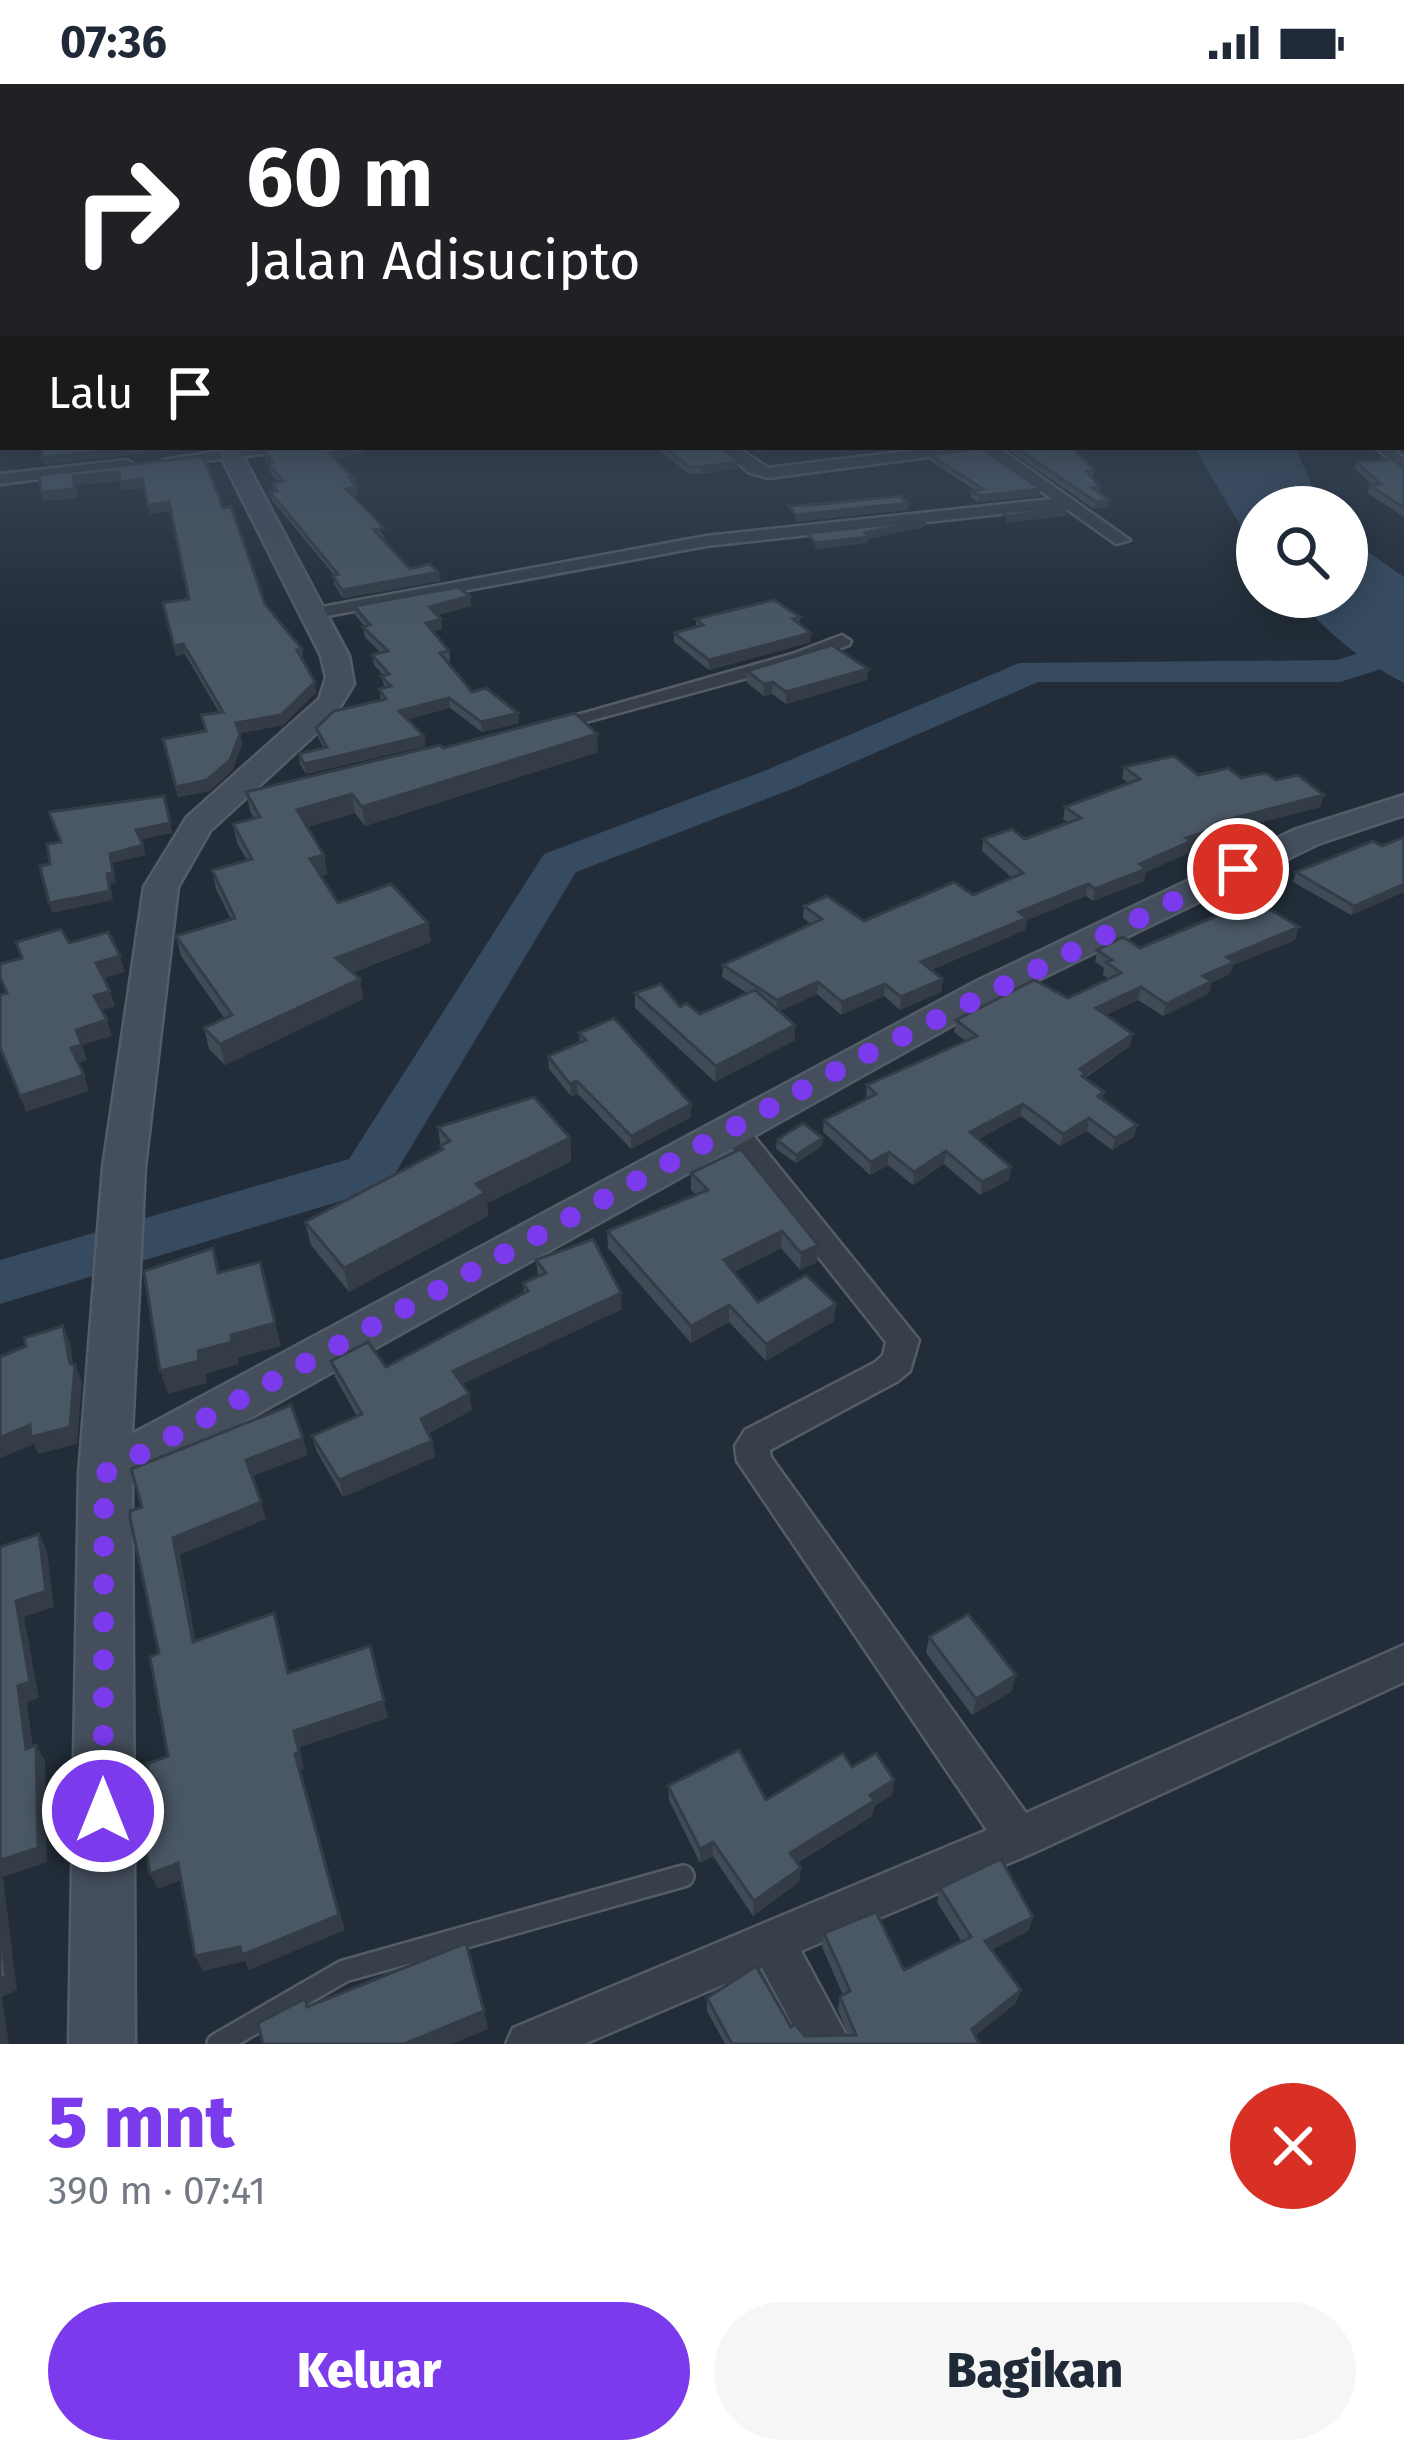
<!DOCTYPE html>
<html lang="id">
<head>
<meta charset="utf-8">
<style>
	:root { --surface:#fff; --page:#f6f6f7; --text:#1f2937; --muted:#747a83; --accent:#7c3aed }
	body { margin:0; font-family:"Fira Sans",sans-serif; background:var(--page); color:var(--text); height:100vh; display:flex; flex-direction:column; font-size:45px; white-space:nowrap }
	* { box-sizing:border-box; margin:0 }
	p { font-size:39px; color:var(--muted) }
	.icon { flex:none; width:66px; height:66px; fill:none; stroke:currentColor; stroke-width:2; stroke-linecap:round; stroke-linejoin:round }
	.map { position:relative; height:1960px; overflow:hidden }
	.side { display:flex; flex-direction:column; background:var(--surface); flex:1 }
	.side>* { flex:none }
	.guide { position:absolute; left:0px; top:0px; width:1404px; height:366px; box-shadow:0 6px 30px #0003; background:#202124; color:#fff; overflow:hidden }
	.tools { position:absolute; left:1236px; top:402px; display:grid; gap:24px }
	.tools a { display:grid; place-items:center; width:132px; height:132px; border-radius:50%; background:var(--surface); box-shadow:0 6px 30px #0003; font-size:60px }
	.pin { position:absolute; display:grid; place-items:center; width:102px; height:102px; color:#fff; margin:-51px; border:6px solid #fff; border-radius:50%; box-shadow:0 3px 12px #0007 }
	.me { position:absolute; width:132px; margin:-66px; rotate:0deg; stroke-linejoin:round; filter:drop-shadow(0 0 9px #0008) }
	.turn { display:flex; align-items:center; gap:42px; height:252px; padding:0 48px; font-size:54px }
	.turn .icon { width:156px; height:156px; stroke-width:2.5 }
	.turn b { display:block; font-size:84px; line-height:102px }
	.then { display:flex; align-items:center; height:114px; padding:0 48px; background:#0003; gap:24px; font-size:45px }
	.round { display:grid; place-items:center; flex:none; width:126px; height:126px; border-radius:63px; background:var(--page) }
	.headline { display:flex; align-items:center; justify-content:space-between; height:204px; padding:0 48px }
	h1 { font-size:72px; font-weight:800; line-height:90px; color:var(--accent) }
	.action { display:flex; gap:24px; margin-top:auto; padding:24px 48px }
	.action a { flex:1; height:138px; border-radius:72px; background:var(--accent); color:#fff; font-size:48px; font-weight:800; line-height:138px; text-align:center }
	.action a+a { background:var(--page); color:var(--text) }
	.status { display:flex; justify-content:space-between; align-items:center; height:84px; padding:0 60px; background:var(--surface); direction:ltr }
	.status svg { height:33px; fill:currentColor }
	.map>svg:first-child { display:block }
	.water { fill:#364a60 }
	.lines { fill:none; stroke-linecap:round; stroke-linejoin:round }
	.river { fill:#364a60; fill-rule:evenodd }
	.lane-casing { stroke:#545d67; stroke-width:26 }
	.street-casing { stroke:#545d67; stroke-width:5 }
	.secondary-casing { stroke:#545d67; stroke-width:5 }
	.lane { stroke:#363f4a; stroke-width:21 }
	.street { fill:#363f4a; fill-rule:evenodd }
	.secondary { fill:#444e5d; fill-rule:evenodd }
	.wall { fill:#404b57 }
	.shaded-wall { fill:#343d47 }
	.building { fill:#4a5765; stroke:#343d47; stroke-width:3 }
	.route { stroke:#7c3aed; stroke-width:21; stroke-dasharray:0 37.8 }
</style>
</head>
<body>
<div class="status"><b>07:36</b><svg viewBox="0 0 49 12"><path d="M0 12V9h3v3zM5 12V6h3v6zM10 12V3h3v9zM15 12V0h3v12zM26 1h20v11H26zM47 4h2v5h-2z"/></svg></div>
<div class="map">
<svg width="1404" height="1960" viewBox="0 0 1404 1960">
	<rect width="100%" height="100%" fill="#222d39"/>
	<g class="water">
		<polygon points="1194,363 1295,363 1321,423 1257,423 1257,470"/>
		<path d="M1347 453 1404 493V599C1360 576 1329 550 1296 513H1347Z"/>
	</g>
	<g class="lines">
		<polygon class="river" points="1404,555 1404,578 1340,598 1038,598 792,705 576,788 387,1103 0,1220 0,1176 349,1075 544,770 764,687 1019,579 1337,576"/>
		<defs>
			<polyline id="lane" points="218,1960 344,1887 683,1792"/>
			<g id="street">
				<rect x="1401" y="328" width="3" height="8"/>
				<polygon points="246,363 293,363 286,367 171,381 163,376"/>
				<polygon points="721,363 737,363 768,384 941,363 998,363 1130,456 1116,460 1064,423 706,462 311,535 302,530 311,525 706,452 1052,415 982,366 768,394 748,388"/>
				<polygon points="1375,363 1391,363 1404,375 1404,388"/>
				<polygon points="127,376 135,381 132,384 0,400 0,390"/>
				<polygon points="842,551 851,557 849,561 806,578 545,649 535,643 792,570"/>
				<polygon points="734,1037 744,1040 919,1256 910,1287 898,1297 770,1366 771,1373 1026,1729 1404,1561 1404,1598 1033,1769 801,1867 851,1960 803,1960 762,1884 584,1960 506,1960 513,1944 987,1746 737,1377 735,1362 745,1346 874,1279 883,1271 886,1258 724,1054 720,1047 724,1040"/>
			</g>
			<polygon id="secondary" points="216,363 238,363 349,572 354,600 334,633 210,747 178,803 145,1083 132,1350 977,897 1294,746 1404,711 1404,731 1318,760 1003,913 132,1400 135,1960 69,1960 79,1390 103,1083 144,803 187,733 319,615 326,594 321,572"/>
		</defs>
		<use href="#lane" class="lane-casing"/>
		<use href="#street" class="street-casing"/>
		<use href="#secondary" class="secondary-casing"/>
		<use href="#lane" class="lane"/>
		<use href="#street" class="street"/>
		<use href="#secondary" class="secondary"/>
	</g>
	<g class="wall">
		<polygon points="287,363 364,363 364,368 335,375 354,394 358,411 352,412 385,453 380,453 410,485 440,497 343,514 334,500 334,491 272,416 270,408 274,408 272,399 278,398 269,387 269,379 265,374 264,366"/>
		<polygon points="655,363 722,363 738,384 701,390 689,390"/>
		<polygon points="1004,363 1072,363 1094,386 1093,393 1100,403 1099,408 1109,423 1094,425"/>
		<polygon points="930,371 1040,412 978,418 971,413 972,407 975,406 930,377"/>
		<polygon points="203,372 223,424 265,520 302,565 303,575 302,575 316,608 283,641 240,649 242,660 232,687 209,707 178,713 163,655 205,647 219,628 185,570 176,572 163,519 189,515 171,427 150,430 144,404 122,406 120,397 76,401 77,414 43,417 41,408"/>
		<polygon points="1356,378 1404,384 1404,433 1368,409 1370,401 1372,401 1355,385"/>
		<polygon points="354,522 471,522 437,531 441,535 442,545 433,547 449,567 450,577 447,577 472,608 518,629 519,639 482,648 450,624 408,635 424,652 425,662 306,690 300,680 299,670 324,664 318,654 316,644 381,616 379,605 385,604 381,592 383,591 374,581 372,571 381,569 365,553 363,543 365,543 355,531"/>
		<polygon points="800,533 799,540 811,558 709,586 674,558 674,549 696,543 696,535"/>
		<polygon points="868,585 867,596 786,620 772,610 764,612 747,599 747,587"/>
		<polygon points="443,664 598,668 365,742 355,729 307,743 324,771 327,790 321,792 338,819 428,839 431,858 352,889 360,895 363,915 225,981 209,965 204,944 225,935 181,872 176,852 231,835 216,805 212,786 247,776 237,759 233,740 254,734 250,727 246,708"/>
		<polygon points="1124,683 1276,696 1320,723 1223,748 1221,754 1189,764 1188,769 1146,788 1144,797 1093,817 1086,812 1027,836 1025,846 931,886 943,895 941,908 900,926 884,912 841,931 817,910 780,927 795,941 795,956 715,998 635,924 635,909 700,930 747,909 722,893 723,881 811,840 803,834 804,822 864,837 973,811 1012,794 982,767 983,755 1025,755 1069,739 1063,735 1065,723 1128,699 1122,694"/>
		<polygon points="1404,753 1404,808 1351,831 1293,798 1296,788 1382,762"/>
		<polygon points="1238,831 1295,856 1233,881 1230,890 1211,899 1209,909 1163,932 1138,916 1106,931 1130,962 1085,994 1104,1008 1102,1015 1137,1041 1134,1053 1112,1066 1087,1047 1060,1062 1021,1032 978,1055 1009,1096 980,1111 944,1080 913,1101 888,1081 870,1091 823,1048 824,1036 866,1014 867,1001 966,957 954,948 956,936 1068,914 1109,895 1103,891 1104,884 1095,878 1097,866 1140,864"/>
		<polygon points="579,949 691,1033 631,1065 578,1010 571,1012 549,985 548,972 580,958"/>
		<polygon points="438,1043 570,1054 571,1077 487,1119 488,1132 349,1208 311,1161 305,1138 441,1066"/>
		<polygon points="823,1054 822,1062 796,1079 776,1065 777,1056"/>
		<polygon points="691,1089 818,1161 817,1178 800,1186 781,1164 733,1188 758,1218 834,1237 766,1277 729,1238 691,1259 608,1164 607,1147 696,1111 691,1106"/>
		<polygon points="536,1176 622,1225 462,1300 469,1310 472,1326 429,1349 432,1357 435,1373 343,1413 317,1368 312,1352 357,1332 335,1293 331,1277 386,1283 524,1209 523,1199 538,1192"/>
		<polygon points="929,1553 1012,1607 972,1631 926,1569"/>
		<polygon points="852,1683 892,1711 874,1722 872,1732 797,1779 801,1784 799,1798 753,1832 713,1772 700,1779 669,1716 668,1702 766,1716"/>
		<polygon points="940,1804 1033,1833 1028,1847 991,1866 1016,1919 975,1952 979,1960 725,1960 707,1927 707,1914 791,1943 805,1952 848,1951 838,1926 840,1913 843,1911 822,1863 824,1849 904,1886 962,1858 937,1818"/>
	</g>
	<g class="shaded-wall">
		<polygon points="139,363 199,363 43,381 41,374"/>
		<polygon points="353,363 364,363 364,368 330,377 329,369"/>
		<polygon points="755,363 779,363 754,369"/>
		<polygon points="738,378 738,384 701,390 701,383"/>
		<polygon points="119,388 121,397 76,401 77,414 43,417 41,408 74,392"/>
		<polygon points="142,395 144,404 122,406 120,398"/>
		<polygon points="357,403 358,411 347,413 346,405"/>
		<polygon points="1040,405 1040,412 978,418 979,412"/>
		<polygon points="1110,416 1109,423 1094,425 1096,418"/>
		<polygon points="169,418 171,427 150,430 148,421"/>
		<polygon points="908,419 908,426 796,438 796,431"/>
		<polygon points="1067,425 1066,432 1006,439 1007,432"/>
		<polygon points="926,436 925,443 868,455 868,459 814,466 815,459"/>
		<polygon points="439,488 440,497 343,514 342,506"/>
		<polygon points="470,512 471,522 430,533 429,523"/>
		<polygon points="441,535 442,545 427,549 426,539"/>
		<polygon points="811,549 811,558 709,586 709,576"/>
		<polygon points="183,560 185,570 176,572 174,562"/>
		<polygon points="868,585 867,596 786,620 786,608"/>
		<polygon points="315,598 316,608 283,641 239,649 236,639"/>
		<polygon points="773,598 772,610 764,612 764,600"/>
		<polygon points="449,614 450,624 401,637 399,627"/>
		<polygon points="518,629 519,639 482,648 481,638"/>
		<polygon points="240,650 242,660 232,687 209,707 178,713 176,703"/>
		<polygon points="597,650 598,668 365,742 362,723"/>
		<polygon points="424,652 425,662 306,690 304,680"/>
		<polygon points="352,710 355,729 301,745 297,726"/>
		<polygon points="1324,711 1320,723 1223,748 1221,754 1189,764 1188,769 1146,788 1144,797 1093,817 1095,805 1219,738"/>
		<polygon points="164,712 172,749 139,756 136,746"/>
		<polygon points="143,761 146,771 112,779 116,799 110,800 113,816 52,829 49,819 110,770"/>
		<polygon points="324,771 327,790 314,794 310,775"/>
		<polygon points="1088,800 1086,812 1027,836 1025,846 920,890 921,878 1019,828"/>
		<polygon points="1404,800 1404,808 1351,831 1354,822"/>
		<polygon points="428,839 431,858 340,893 336,874"/>
		<polygon points="1299,843 1295,856 1233,881 1230,890 1211,899 1209,909 1163,932 1166,920 1227,873"/>
		<polygon points="120,872 125,888 101,895 96,879"/>
		<polygon points="360,895 363,915 225,981 220,960"/>
		<polygon points="943,895 941,908 900,926 901,913"/>
		<polygon points="818,898 817,910 776,929 777,916"/>
		<polygon points="885,900 884,912 841,931 842,918"/>
		<polygon points="1141,903 1138,916 1093,937 1096,924"/>
		<polygon points="110,907 115,922 99,927 94,912"/>
		<polygon points="107,936 112,952 82,961 87,976 77,980 71,964 76,946"/>
		<polygon points="795,941 795,956 715,998 716,982"/>
		<polygon points="1133,950 1130,962 1085,992 1083,1002 1080,985"/>
		<polygon points="84,991 89,1007 26,1028 20,1012"/>
		<polygon points="577,997 578,1010 571,1012 570,1000"/>
		<polygon points="691,1020 691,1033 631,1065 631,1052"/>
		<polygon points="1023,1020 1021,1032 968,1061 970,1048"/>
		<polygon points="1089,1034 1087,1047 1060,1062 1063,1050"/>
		<polygon points="1137,1041 1134,1053 1112,1066 1115,1054"/>
		<polygon points="570,1054 571,1077 487,1119 488,1132 349,1208 344,1184 476,1100"/>
		<polygon points="823,1054 822,1062 796,1079 796,1071"/>
		<polygon points="946,1067 944,1080 913,1101 914,1088"/>
		<polygon points="889,1068 888,1081 870,1091 871,1078"/>
		<polygon points="1011,1083 1009,1096 980,1111 982,1098"/>
		<polygon points="782,1147 781,1164 723,1193 724,1176"/>
		<polygon points="818,1161 817,1178 800,1186 801,1169"/>
		<polygon points="260,1178 281,1262 238,1274 239,1280 205,1290 207,1299 168,1310 160,1287 231,1251"/>
		<polygon points="621,1209 622,1225 456,1303 453,1287"/>
		<polygon points="836,1220 834,1237 766,1277 766,1260"/>
		<polygon points="729,1221 729,1238 691,1259 691,1242"/>
		<polygon points="63,1242 70,1259 74,1284 75,1281 82,1297 77,1360 38,1370 34,1360 0,1374 0,1354 70,1280"/>
		<polygon points="469,1310 472,1326 424,1351 421,1335"/>
		<polygon points="303,1354 308,1371 251,1393 246,1376"/>
		<polygon points="432,1357 435,1373 343,1413 339,1396"/>
		<polygon points="261,1418 266,1435 180,1471 199,1574 193,1558 173,1454"/>
		<polygon points="39,1450 47,1467 54,1523 24,1533 39,1614 27,1618 35,1680 26,1665 18,1602 16,1517"/>
		<polygon points="370,1562 388,1634 300,1663 304,1685 301,1686 345,1846 249,1886 245,1877 203,1887 195,1872 295,1670 294,1647"/>
		<polygon points="1016,1591 1012,1607 972,1631 976,1615"/>
		<polygon points="36,1661 45,1677 47,1778 3,1793 17,1906 2,1913 9,1960 0,1960 0,1776"/>
		<polygon points="894,1696 892,1711 873,1722 872,1732 789,1783 790,1769 870,1711"/>
		<polygon points="713,1758 713,1772 700,1779 700,1765"/>
		<polygon points="178,1779 186,1794 158,1805 150,1790"/>
		<polygon points="801,1784 799,1798 753,1832 754,1817"/>
		<polygon points="1033,1833 1028,1847 981,1871 985,1857"/>
		<polygon points="1021,1906 1016,1919 968,1957 972,1945"/>
		<polygon points="484,1927 488,1945 452,1960 404,1960"/>
	</g>
	<g class="building">
		<polygon points="59,363 139,363 41,374 42,365"/>
		<polygon points="287,363 353,363 329,369 354,394 349,394 357,403 346,405 384,444 374,446 410,485 429,480 439,488 342,506 333,492 338,490 270,408 277,407 272,399 283,397 267,379 272,379 264,366"/>
		<polygon points="664,363 722,363 738,378 701,383 689,383"/>
		<polygon points="1015,363 1072,363 1094,386 1087,387 1100,403 1092,404 1110,416 1096,418"/>
		<polygon points="982,364 1040,405 979,412 972,407 983,405 930,371"/>
		<polygon points="203,372 223,424 231,423 265,520 302,565 297,566 315,598 281,631 236,639 240,650 230,676 207,696 176,703 163,655 206,647 201,631 223,628 183,560 174,562 163,519 189,515 169,418 148,421 142,395 120,398 119,388 74,392 74,405 41,408 39,391"/>
		<polygon points="1392,375 1404,384 1404,424 1370,401 1381,400 1356,378"/>
		<polygon points="900,412 908,419 796,431 789,422 821,420"/>
		<polygon points="1067,423 1067,425 1007,432 1001,428"/>
		<polygon points="926,436 865,449 869,453 815,459 808,449"/>
		<polygon points="458,503 470,512 429,523 441,535 426,539 449,567 440,569 472,608 486,604 518,629 481,638 449,614 399,627 424,652 304,680 299,670 327,663 316,644 334,627 386,615 379,605 391,602 381,592 389,590 372,571 388,567 363,543 370,541 354,522"/>
		<polygon points="774,516 800,533 793,535 811,549 709,576 674,549 703,541 696,535"/>
		<polygon points="832,561 868,585 786,608 773,598 764,600 747,587"/>
		<polygon points="575,629 597,650 362,723 352,710 297,726 324,771 310,775 338,819 391,800 428,839 336,874 360,895 220,960 204,944 232,931 176,852 235,834 212,786 252,775 233,740 260,733 246,708 440,661 443,664"/>
		<polygon points="1174,672 1198,691 1228,684 1241,694 1266,689 1276,696 1298,691 1324,711 1219,738 1224,742 1186,754 1191,757 1140,780 1146,785 1095,805 1088,800 1019,828 1027,834 921,878 943,895 901,913 885,900 842,918 818,898 777,916 723,881 822,835 804,822 827,812 864,837 954,798 973,811 1023,789 983,755 1012,745 1025,755 1081,734 1065,723 1140,695 1124,683"/>
		<polygon points="164,712 170,739 136,746 143,761 110,770 113,789 107,790 110,807 49,819 40,782 50,780 47,760 61,758 49,728"/>
		<polygon points="1404,753 1404,800 1354,822 1296,788 1373,757 1382,762"/>
		<polygon points="1261,820 1299,843 1227,873 1234,878 1203,892 1212,897 1166,920 1141,903 1096,924 1133,950 1080,985 1086,990 1082,992 1104,1008 1098,1012 1137,1041 1115,1054 1089,1034 1063,1050 1023,1020 970,1048 1011,1083 982,1098 946,1067 914,1088 889,1068 871,1078 824,1036 876,1010 867,1001 977,952 956,936 1034,896 1068,914 1121,889 1106,878 1112,876 1097,866 1123,853 1140,864 1231,826 1238,831"/>
		<polygon points="61,845 69,859 108,848 120,872 96,879 110,907 94,912 107,936 76,946 82,961 71,964 84,991 20,1012 0,963 0,911 7,909 0,893 0,880 22,874 16,858"/>
		<polygon points="661,900 680,923 686,919 700,930 755,906 795,941 716,982 635,909"/>
		<polygon points="614,934 691,1020 631,1052 577,997 570,1000 548,972 586,956 579,949"/>
		<polygon points="534,1013 570,1054 476,1100 485,1109 344,1184 305,1138 443,1065 440,1062 450,1057 438,1043"/>
		<polygon points="803,1039 823,1054 796,1071 777,1056"/>
		<polygon points="741,1065 818,1161 801,1169 782,1147 724,1176 758,1218 806,1191 836,1220 766,1260 729,1221 691,1242 607,1147 708,1106 691,1089"/>
		<polygon points="593,1155 621,1209 453,1287 469,1310 421,1335 432,1357 339,1396 312,1352 362,1330 331,1277 368,1258 386,1283 528,1207 523,1199 546,1189 536,1176"/>
		<polygon points="213,1164 218,1189 260,1178 275,1239 231,1251 232,1258 198,1267 199,1277 160,1287 144,1187"/>
		<polygon points="63,1242 70,1280 75,1281 70,1343 31,1353 30,1341 0,1354 0,1273 26,1262 24,1254"/>
		<polygon points="291,1321 303,1354 246,1376 261,1418 173,1454 193,1558 274,1529 288,1589 370,1562 384,1617 294,1647 299,1669 295,1670 339,1831 242,1871 240,1863 195,1872 178,1779 150,1790 141,1738 155,1733 147,1680 168,1672 150,1573 159,1569 130,1434 130,1427 142,1423 131,1385"/>
		<polygon points="39,1450 46,1507 16,1517 30,1598 18,1602 26,1665 36,1661 38,1764 0,1776 0,1463"/>
		<polygon points="968,1530 1016,1591 976,1615 929,1553"/>
		<polygon points="739,1666 766,1716 843,1669 852,1683 876,1669 894,1696 870,1711 874,1717 790,1769 801,1784 754,1817 713,1758 700,1765 668,1702"/>
		<polygon points="1001,1775 1033,1833 985,1857 1021,1906 972,1945 979,1960 732,1960 707,1914 756,1882 791,1943 795,1940 805,1952 856,1951 840,1913 850,1907 824,1849 876,1828 904,1886 971,1853 940,1804"/>
		<polygon points="0,1840 6,1893 0,1895"/>
		<polygon points="466,1859 484,1927 404,1960 263,1960 258,1939 305,1915 307,1923"/>
	</g>
	<linearGradient id="sky" x2="0" y2="1"><stop stop-color="#13191f"/><stop offset="0.5" stop-color="#3e4c5f"/><stop offset="1" stop-color="#3e4c5f" stop-opacity="0"/></linearGradient>
	<rect width="1404" height="551" fill="url(#sky)"/>
	<g class="lines">
		<polyline class="route" points="103,1727 104,1390 869,969 1238,785"/>
	</g>
</svg>
<div class="tools">
<a><svg class="icon" aria-label="search" viewBox="0 0 24 24"><circle cx="10" cy="10" r="6"/><path d="M15 15l6 6"/></svg></a>
</div>
<div class="pin" style="left:1238px;top:785px;background:#d93025"><svg class="icon" aria-label="arrive" viewBox="0 0 24 24"><path d="M6 21V4h12l-3 4 3 4H6"/></svg></div>
<svg class="me" style="left:103px;top:1727px" viewBox="-20 -20 40 40"><circle r="17" fill="#7c3aed" stroke="#fff" stroke-width="3"/><path d="M0-11L8 9 0 5-8 9z" fill="#fff"/></svg>
<div class="guide">
<div class="turn"><svg class="icon" aria-label="right" viewBox="0 0 24 24"><path d="M7 20v-9h11M14 6l5 5-5 5"/></svg><div><b>60 m</b>Jalan Adisucipto</div></div>
<div class="then">Lalu<svg class="icon" aria-label="arrive" viewBox="0 0 24 24"><path d="M6 21V4h12l-3 4 3 4H6"/></svg></div>
</div>
</div>
<section class="side">
<div class="headline"><div><h1>5 mnt</h1><p>390 m · 07:41</p></div><a class="round" style="background:#d93025;color:#fff"><svg class="icon" aria-label="close" viewBox="0 0 24 24"><path d="M6 6l12 12M18 6L6 18"/></svg></a></div>
<div class="action"><a>Keluar</a><a>Bagikan</a></div>
</section>
</body>
</html>
